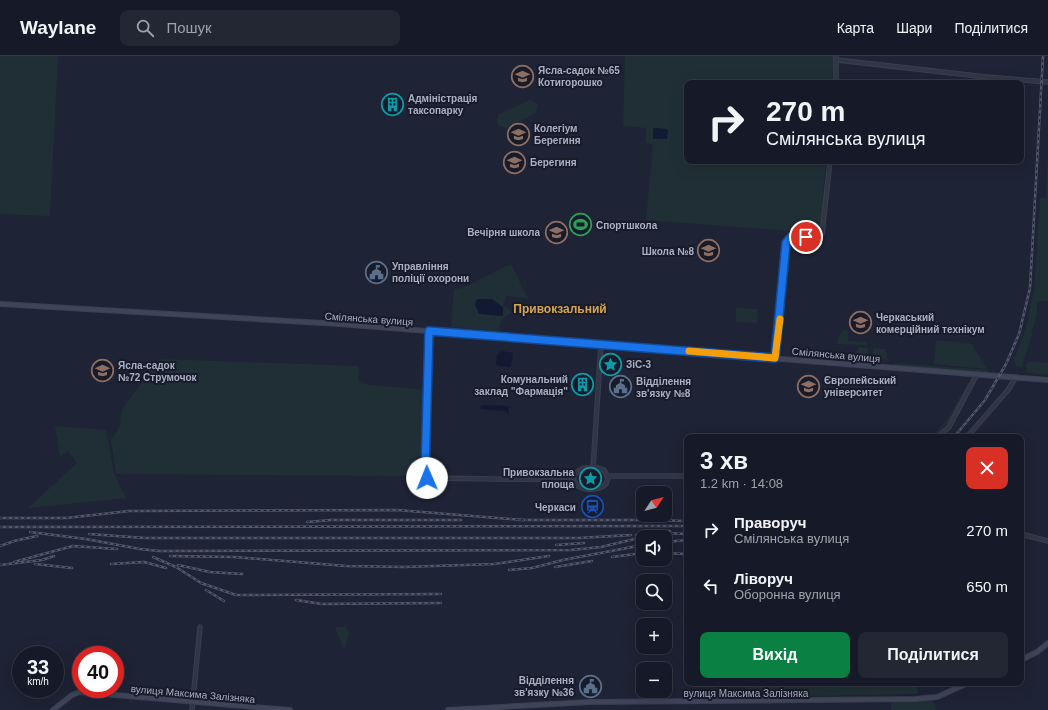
<!DOCTYPE html>
<html lang="uk">
<head>
<meta charset="utf-8">
<style>
	:root { --surface:#161a28; --page:#232734; --text:#f1f3f6; --muted:#9ea1a8; --line:#353845; --accent:#0b8043 }
	body { margin:0; font-family:Arial,sans-serif; background:var(--page); color:var(--text); height:100vh; display:flex; flex-direction:column; font-size:15px; white-space:nowrap }
	* { box-sizing:border-box; margin:0 }
	p { font-size:13px; color:var(--muted) }
	.icon { flex:none; width:22px; height:22px; fill:none; stroke:currentColor; stroke-width:2; stroke-linecap:round; stroke-linejoin:round }
	.map { position:relative; flex:1; overflow:hidden }
	.details { position:absolute; left:684px; top:378px; width:340px; height:252px; display:flex; flex-direction:column; background:var(--surface); border-radius:8px; box-shadow:0 4px 16px #0002,0 0 0 1px var(--line) }
	.details>* { flex:none }
	.guide { position:absolute; left:684px; top:24px; width:340px; height:84px; border-radius:8px; box-shadow:0 4px 16px #0002,0 0 0 1px var(--line); background:#161a28; color:var(--text); overflow:hidden }
	.needle { width:26px; rotate:54deg }
	.tools { position:absolute; left:636px; top:430px; display:grid; gap:8px }
	.tools a { display:grid; place-items:center; width:36px; height:36px; border-radius:8px; background:var(--surface); box-shadow:0 4px 16px #0002,0 0 0 1px var(--line); font-size:20px }
	.speed { position:absolute; left:12px; top:590px; display:flex; gap:8px; font-size:20px; font-weight:700; text-align:center }
	.speed>* { display:grid; place-content:center; width:52px; height:52px; border-radius:50%; background:var(--surface); box-shadow:0 4px 16px #0002,0 0 0 1px var(--line); line-height:1 }
	.speed small { font-size:10px; font-weight:400 }
	.speed .limit { border:6px solid #d22; background:#fff; color:#111 }
	.pin { position:absolute; display:grid; place-items:center; width:34px; height:34px; color:#fff; margin:-17px; border:2px solid #fff; border-radius:50%; box-shadow:0 1px 4px #0007 }
	.me { position:absolute; width:44px; margin:-22px; rotate:359deg; stroke-linejoin:round; filter:drop-shadow(0 0 3px #0008) }
	.turn { display:flex; align-items:center; gap:14px; height:84px; padding:0 16px; font-size:18px }
	.turn .icon { width:52px; height:52px; stroke-width:2.5 }
	.turn b { display:block; font-size:28px; line-height:34px }
	.round { display:grid; place-items:center; flex:none; width:42px; height:42px; border-radius:8px; background:var(--page) }
	.headline { display:flex; align-items:center; justify-content:space-between; height:68px; padding:0 16px }
	h1 { font-size:24px; font-weight:700; line-height:30px }
	.action { display:flex; gap:8px; margin-top:auto; padding:8px 16px }
	.action a { flex:1; height:46px; border-radius:8px; background:var(--accent); color:#fff; font-size:16px; font-weight:700; line-height:46px; text-align:center }
	.action a+a { background:var(--page); color:var(--text) }
	ul { padding:0; list-style:none }
	li { display:flex; align-items:center; gap:12px; height:56px; padding:0 16px }
	li div { flex:1 }
	li b { display:block; font-size:15px }
	li em { font-style:normal }
	header { display:flex; align-items:center; gap:24px; box-sizing:border-box; height:56px; padding:0 20px; background:var(--surface); border-bottom:1px solid var(--line) }
	header strong { font-size:19px }
	nav { display:flex; gap:22px; margin-inline-start:auto; font-size:14px }
	.search { width:280px; height:36px; background:var(--page); display:flex; align-items:center; gap:10px; box-sizing:border-box; padding:0 14px; border-radius:8px; color:var(--muted); font-size:15px }
	.map>svg:first-child { display:block }
	.green { fill:#202f36 }
	.water { fill:#121932 }
	.lines { fill:none; stroke-linecap:round; stroke-linejoin:round }
	.tertiary-casing { stroke:#3a3f4f; stroke-width:5.5 }
	.secondary-casing { stroke:#3a3f4f; stroke-width:6 }
	.tertiary { stroke:#313646; stroke-width:3.5 }
	.secondary { stroke:#3f4459; stroke-width:4 }
	.rail-casing { stroke:#53586d; stroke-width:2.5 }
	.rail { stroke:#171b2a; stroke-width:1; stroke-dasharray:3; stroke-linecap:butt }
	.route-casing { stroke:#114b97; stroke-width:10 }
	.route { stroke:#1a73e8; stroke-width:7 }
	.slow { stroke:#f59e0b; stroke-width:7 }
	.labels { text-anchor:middle; dominant-baseline:central; stroke-width:4; stroke-linejoin:round; paint-order:stroke }
	.poi-label { font-size:10px; font-weight:bold; fill:#aaafc3; stroke:#171b2a; text-anchor:start }
	.street-label { font-size:10px; fill:#aaafc3; stroke:#171b2a }
	.quarter-label { font-size:12px; font-weight:bold; fill:#d6a553; stroke:#171b2a }
</style>
</head>
<body>
<header>
<strong>Waylane</strong>
<div class="search"><svg class="icon" aria-label="search" viewBox="0 0 24 24"><circle cx="10" cy="10" r="6"/><path d="M15 15l6 6"/></svg>Пошук</div>
<nav><a>Карта</a><a>Шари</a><a>Поділитися</a></nav>
</header>
<div class="map">
<svg width="1048" height="654" viewBox="0 0 1048 654">
	<rect width="100%" height="100%" fill="#1e2335"/>
	<g class="green">
		<polygon points="0,0 58,0 50,160 0,158"/>
		<polygon points="625,0 834,0 832,27 687,27 687,105 826,105 820,173 816,177 646,164 653,89 646,87 646,72 623,70"/>
		<polygon points="530,44 538,48 536,57 506,72 498,69 497,63 499,58"/>
		<polygon points="1048,98 1048,245 1037,245 1037,260 1031,277 1033,277 1021,312 1016,310 1014,304 1026,272 1034,234 1040,142 1046,142"/>
		<path d="M511 208 528 243 506 240 503 250 511 254V257C503 262 499 265 500 275L451 271 454 233 463 232Z"/>
		<polygon points="736,252 758,253 757,267 736,266"/>
		<polygon points="845,274 848,275 848,285 867,286 867,289 837,288 839,279"/>
		<polygon points="936,284 972,288 987,313 934,308"/>
		<polygon points="859,291 868,292 867,303 840,301 856,296"/>
		<polygon points="873,292 885,293 888,304 872,303"/>
		<polygon points="159,303 358,310 359,326 370,329 426,334 421,420 116,418 111,384 120,370 121,355"/>
		<polygon points="1029,305 1048,307 1048,319 1027,317 1026,309"/>
		<polygon points="894,307 988,314 988,316 894,309"/>
		<polygon points="968,327 970,327 951,363 935,381 932,381 948,362"/>
		<polygon points="55,370 106,374 114,417 126,442 28,452 77,407 68,395 60,401"/>
		<polygon points="338,571 345,571 349,576 345,592 344,592 335,572"/>
		<polygon points="745,627 918,627 917,638 752,641 748,640 748,636 745,636"/>
		<polygon points="891,645 932,645 935,648 936,654 891,654"/>
	</g>
	<g class="water">
		<polygon points="655,72 667,73 668,75 667,83 653,83 653,73"/>
		<polygon points="477,243 492,243 503,251 503,260 479,258 475,248"/>
		<polygon points="502,295 513,297 511,310 509,311 498,310 496,308 497,299"/>
		<polygon points="482,349 508,350 509,359 505,355 481,353 480,351"/>
	</g>
	<g class="lines">
		<defs>
			<g id="tertiary">
				<polyline points="837,4 986,21 1048,26"/>
				<polyline points="836,27 836,0"/>
				<polyline points="429,275 425,417 427,422 574,424"/>
				<polyline points="775,302 786,187 791,181 817,181 822,178 830,105"/>
				<polyline points="938,381 949,371 977,318"/>
				<polyline points="967,381 1008,334 1016,321"/>
				<path d="M583 412H598L604 414 608 422 606 428C597 437 570 435 574 418Z"/>
				<polyline points="593,412 601,289"/>
				<polyline points="608,420 687,420"/>
				<polyline points="1021,478 1048,485"/>
				<polyline points="192,654 200,571"/>
			</g>
			<g id="secondary">
				<polyline points="0,248 339,268 1048,324"/>
				<polyline points="1021,604 1037,596 1048,587"/>
				<polyline points="53,654 72,639 80,636 290,654"/>
				<polyline points="448,654 590,646 915,643 937,641 968,627"/>
			</g>
		</defs>
		<use href="#tertiary" class="tertiary-casing"/>
		<use href="#secondary" class="secondary-casing"/>
		<use href="#tertiary" class="tertiary"/>
		<use href="#secondary" class="secondary"/>
		<defs>
			<g id="rail">
				<polyline points="954,381 985,344 1006,308 1019,278 1030,232 1043,0"/>
				<polyline points="0,462 66,462 129,455 397,454 524,464"/>
				<polyline points="519,464 659,464 683,465"/>
				<polyline points="307,466 331,464 461,464"/>
				<polyline points="0,471 687,470"/>
				<polyline points="30,476 86,483 140,493 159,495 571,494 601,491 643,481"/>
				<polyline points="665,477 687,478"/>
				<polyline points="89,478 145,482 579,482 631,479"/>
				<polyline points="636,479 670,475"/>
				<polyline points="665,486 687,484"/>
				<polyline points="556,489 584,487"/>
				<polyline points="0,490 14,485 37,480"/>
				<polyline points="665,497 685,498"/>
				<polyline points="170,500 234,501 346,510 404,511 494,508 549,500"/>
				<polyline points="153,501 176,511 201,527 236,539 441,538"/>
				<polyline points="612,501 643,497"/>
				<polyline points="14,506 73,490 117,493"/>
				<polyline points="35,508 72,512"/>
				<polyline points="111,508 144,506 166,512"/>
				<polyline points="0,509 42,504 54,500"/>
				<polyline points="178,509 210,516 242,518"/>
				<polyline points="555,511 592,505"/>
				<polyline points="509,514 532,512 563,504 643,489"/>
				<polyline points="206,534 224,545"/>
				<polyline points="296,544 322,548 441,547"/>
			</g>
		</defs>
		<use href="#rail" class="rail-casing"/>
		<use href="#rail" class="rail"/>
	</g>
	<g class="lines">
		<defs>
			<polyline id="route" points="427,422 425,417 429,275 775,302 786,187 791,181 806,181"/>
		</defs>
		<use href="#route" class="route-casing"/>
		<use href="#route" class="route"/>
		<polyline class="slow" points="689,295 775,302 780,263"/>
	</g>
	<defs>
		<symbol id="school-ring" viewBox="-11 -11 22 22"><circle r="9.5" fill="#171b2a" stroke="#8d6e63" stroke-width="1.5"/><path d="M0-5L7-2L0 1L-7-2ZM-4 1L0 2.5L4 1V4Q0 6-4 4Z" fill="#8d6e63"/></symbol>
		<symbol id="building-ring" viewBox="-11 -11 22 22"><circle r="9.5" fill="#171b2a" stroke="#0f9aa8" stroke-width="1.5"/><path d="M-4-6H4V6H1V3H-1V6H-4ZM-2.5-4.3h1.7v1.8h-1.7ZM.8-4.3h1.7v1.8H.8ZM-2.5-1h1.7V.8h-1.7ZM.8-1h1.7V.8H.8Z" fill="#0f9aa8"/></symbol>
		<symbol id="stadium-ring" viewBox="-11 -11 22 22"><circle r="9.5" fill="#171b2a" stroke="#2e9e5b" stroke-width="1.5"/><path d="M0-5a6.5 5 0 1 0 0 10a6.5 5 0 1 0 0-10ZM-3.5-1.8h7v3.6h-7Z" fill="#2e9e5b"/></symbol>
		<symbol id="civic-ring" viewBox="-11 -11 22 22"><circle r="9.5" fill="#171b2a" stroke="#5c6f8a" stroke-width="1.5"/><path d="M-.6-6.5H3V-4.5H.6V-3L4-1V1h2V6H-6V1h2V-1L-.6-3ZM-1.2 2.5V6h2.4V2.5Z" fill="#5c6f8a"/></symbol>
		<symbol id="university-ring" viewBox="-11 -11 22 22"><circle r="9.5" fill="#171b2a" stroke="#8d6e63" stroke-width="1.5"/><path d="M0-5L7-2L0 1L-7-2ZM-4 1L0 2.5L4 1V4Q0 6-4 4Z" fill="#8d6e63"/></symbol>
		<symbol id="sight-ring" viewBox="-11 -11 22 22"><circle r="9.5" fill="#171b2a" stroke="#0f9aa8" stroke-width="1.5"/><path d="M0-6L1.8-2.2L6-1.7L2.9 1.2L3.7 5.4L0 3.3L-3.7 5.4L-2.9 1.2L-6-1.7L-1.8-2.2Z" fill="#0f9aa8"/></symbol>
		<symbol id="station-ring" viewBox="-11 -11 22 22"><circle r="9.5" fill="#171b2a" stroke="#1a4fb4" stroke-width="1.5"/><path d="M-3-6H3Q5-6 5-4V2Q5 4 3 4L4.5 6H3L1.5 4h-3L-3 6H-4.5L-3 4Q-5 4-5 2V-4Q-5-6-3-6ZM-3.5-4v3h7v-3ZM-3.5 1v1.5H-2V1ZM2 1v1.5H3.5V1Z" fill="#1a4fb4"/></symbol>
	</defs>
	<g fill-rule="evenodd">
		<use href="#school-ring" x="510" y="8" width="25" height="25"/>
		<use href="#building-ring" x="380" y="36" width="25" height="25"/>
		<use href="#school-ring" x="506" y="66" width="25" height="25"/>
		<use href="#school-ring" x="502" y="94" width="25" height="25"/>
		<use href="#stadium-ring" x="568" y="156" width="25" height="25"/>
		<use href="#school-ring" x="544" y="164" width="25" height="25"/>
		<use href="#school-ring" x="696" y="182" width="25" height="25"/>
		<use href="#civic-ring" x="364" y="204" width="25" height="25"/>
		<use href="#university-ring" x="848" y="254" width="25" height="25"/>
		<use href="#sight-ring" x="598" y="296" width="25" height="25"/>
		<use href="#school-ring" x="90" y="302" width="25" height="25"/>
		<use href="#building-ring" x="570" y="316" width="25" height="25"/>
		<use href="#university-ring" x="796" y="318" width="25" height="25"/>
		<use href="#civic-ring" x="608" y="318" width="25" height="25"/>
		<use href="#sight-ring" x="578" y="410" width="25" height="25"/>
		<use href="#station-ring" x="580" y="438" width="25" height="25"/>
		<use href="#civic-ring" x="578" y="618" width="25" height="25"/>
	</g>
	<g class="labels">
		<g class="poi-label">
			<text x="538" y="14">Ясла-садок №65<tspan x="538" dy="12">Котигорошко</tspan></text>
			<text x="408" y="42">Адміністрація<tspan x="408" dy="12">таксопарку</tspan></text>
			<text x="534" y="72">Колегіум<tspan x="534" dy="12">Берегиня</tspan></text>
			<text x="530" y="106">Берегиня</text>
			<text x="596" y="169">Спортшкола</text>
			<text x="540" y="176" text-anchor="end">Вечірня школа</text>
			<text x="694" y="195" text-anchor="end">Школа №8</text>
			<text x="392" y="210">Управління<tspan x="392" dy="12">поліції охорони</tspan></text>
			<text x="876" y="261">Черкаський<tspan x="876" dy="12">комерційний технікум</tspan></text>
			<text x="626" y="308">ЗіС-3</text>
			<text x="118" y="309">Ясла-садок<tspan x="118" dy="12">№72 Струмочок</tspan></text>
			<text x="568" y="323" text-anchor="end">Комунальний<tspan x="568" dy="12">заклад "Фармація"</tspan></text>
			<text x="824" y="324">Європейський<tspan x="824" dy="12">університет</tspan></text>
			<text x="636" y="325">Відділення<tspan x="636" dy="12">зв'язку №8</tspan></text>
			<text x="574" y="416" text-anchor="end">Привокзальна<tspan x="574" dy="12">площа</tspan></text>
			<text x="576" y="451" text-anchor="end">Черкаси</text>
			<text x="574" y="624" text-anchor="end">Відділення<tspan x="574" dy="12">зв'язку №36</tspan></text>
		</g>
		<g class="street-label">
			<text transform="translate(369 263) rotate(4)">Смілянська вулиця</text>
			<text transform="translate(836 299) rotate(5)">Смілянська вулиця</text>
			<text x="746" y="637">вулиця Максима Залізняка</text>
			<text transform="translate(193 638) rotate(5)">вулиця Максима Залізняка</text>
		</g>
		<g class="quarter-label">
			<text x="560" y="253">Привокзальний</text>
		</g>
	</g>
</svg>
<div class="tools">
<a><svg class="needle" viewBox="-14 -14 28 28"><path d="M0-13l5 13h-10z" fill="#e53935"/><path d="M0 13l5-13h-10z" fill="#9ea1a8"/></svg></a>
<a><svg class="icon" aria-label="sound" viewBox="0 0 24 24"><path d="M4 9h4l5-4v14l-5-4H4zM17 9q2 3 0 6"/></svg></a>
<a><svg class="icon" aria-label="search" viewBox="0 0 24 24"><circle cx="10" cy="10" r="6"/><path d="M15 15l6 6"/></svg></a>
<a>+</a>
<a>−</a>
</div>
<div class="speed"><div>33<small>km/h</small></div><div class="limit">40</div></div>
<div class="pin" style="left:806px;top:181px;background:#d93025"><svg class="icon" aria-label="arrive" viewBox="0 0 24 24"><path d="M6 21V4h12l-3 4 3 4H6"/></svg></div>
<svg class="me" style="left:427px;top:422px" viewBox="-20 -20 40 40"><circle r="19" fill="#fff"/><path d="M0-13L10 11 0 6-10 11z" fill="#1a73e8"/></svg>
<div class="guide">
<div class="turn"><svg class="icon" aria-label="right" viewBox="0 0 24 24"><path d="M7 20v-9h11M14 6l5 5-5 5"/></svg><div><b>270 m</b>Смілянська вулиця</div></div>
</div>
<section class="details">
<div class="headline"><div><h1>3 хв</h1><p>1.2 km · 14:08</p></div><a class="round" style="background:#d93025;color:#fff"><svg class="icon" aria-label="close" viewBox="0 0 24 24"><path d="M6 6l12 12M18 6L6 18"/></svg></a></div>
<ul>
<li><svg class="icon" aria-label="right" viewBox="0 0 24 24"><path d="M7 20v-9h11M14 6l5 5-5 5"/></svg><div><b>Праворуч</b><p>Смілянська вулиця</p></div><em>270 m</em></li>
<li><svg class="icon" aria-label="left" viewBox="0 0 24 24"><path d="M17 20v-9H6M10 6l-5 5 5 5"/></svg><div><b>Ліворуч</b><p>Оборонна вулиця</p></div><em>650 m</em></li>
</ul>
<div class="action"><a>Вихід</a><a>Поділитися</a></div>
</section>
</div>
</body>
</html>
